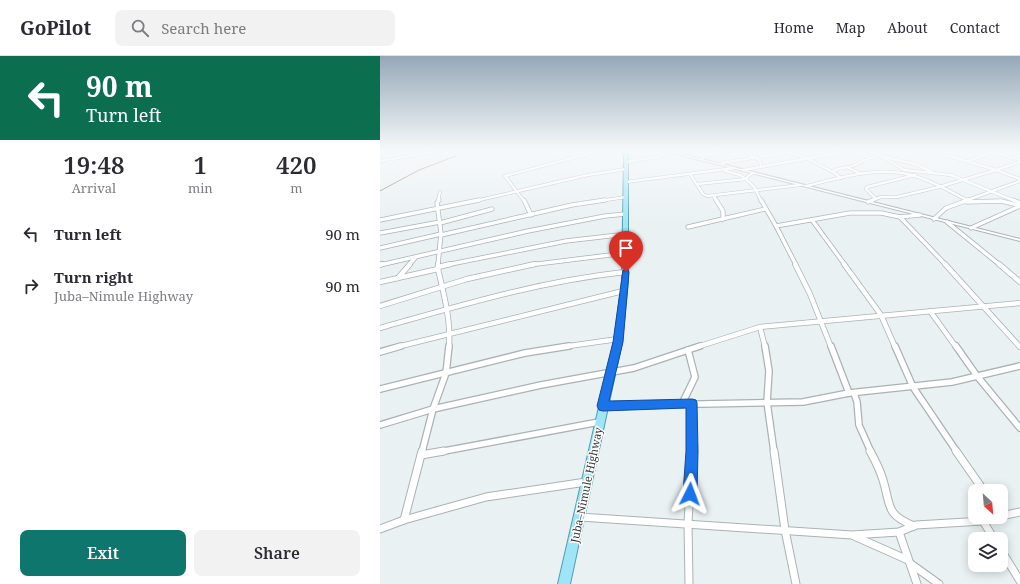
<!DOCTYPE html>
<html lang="en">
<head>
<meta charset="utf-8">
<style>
	:root { --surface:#fff; --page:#f2f2f3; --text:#2b2b33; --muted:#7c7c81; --line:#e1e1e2; --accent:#0f766e }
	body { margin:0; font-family:"Noto Serif",serif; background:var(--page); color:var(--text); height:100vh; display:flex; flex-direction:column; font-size:15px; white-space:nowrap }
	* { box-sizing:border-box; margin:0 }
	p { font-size:13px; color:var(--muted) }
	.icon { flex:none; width:22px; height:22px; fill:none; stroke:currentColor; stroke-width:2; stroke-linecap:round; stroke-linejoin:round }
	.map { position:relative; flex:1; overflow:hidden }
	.drawer { display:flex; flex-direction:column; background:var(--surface); width:380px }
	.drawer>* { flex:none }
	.hud { background:#0b6e4f; color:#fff; overflow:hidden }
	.needle { width:26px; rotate:154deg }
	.buttons { position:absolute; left:588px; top:428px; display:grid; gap:8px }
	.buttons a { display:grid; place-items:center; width:40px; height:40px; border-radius:8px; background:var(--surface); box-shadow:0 2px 10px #0003; font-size:20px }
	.pin { position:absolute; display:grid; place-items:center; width:34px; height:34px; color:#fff; margin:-41px -17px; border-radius:50% 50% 50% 0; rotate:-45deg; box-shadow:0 0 4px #0007 }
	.pin .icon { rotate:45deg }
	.me { position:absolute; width:44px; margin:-22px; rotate:3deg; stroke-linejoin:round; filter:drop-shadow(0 0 3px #0008) }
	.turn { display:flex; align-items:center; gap:14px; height:84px; padding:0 20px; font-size:18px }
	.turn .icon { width:52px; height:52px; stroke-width:2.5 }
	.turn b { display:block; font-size:28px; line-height:34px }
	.eta { display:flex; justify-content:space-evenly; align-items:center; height:68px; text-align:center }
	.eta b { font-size:24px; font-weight:600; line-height:28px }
	.primary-button { display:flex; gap:8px; margin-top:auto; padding:8px 20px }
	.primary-button a { flex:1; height:46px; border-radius:8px; background:var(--accent); color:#fff; font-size:16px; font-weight:600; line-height:46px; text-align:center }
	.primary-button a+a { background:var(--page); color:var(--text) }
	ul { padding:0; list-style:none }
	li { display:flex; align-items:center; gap:12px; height:52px; padding:0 20px }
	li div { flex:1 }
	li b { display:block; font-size:15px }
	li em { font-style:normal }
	header { display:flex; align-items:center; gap:24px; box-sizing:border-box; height:56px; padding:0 20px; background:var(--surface); border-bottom:1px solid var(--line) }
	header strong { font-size:19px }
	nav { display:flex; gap:22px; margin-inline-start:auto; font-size:14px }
	.search { width:280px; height:36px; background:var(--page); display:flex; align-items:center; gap:10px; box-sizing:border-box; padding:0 14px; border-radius:8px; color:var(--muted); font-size:15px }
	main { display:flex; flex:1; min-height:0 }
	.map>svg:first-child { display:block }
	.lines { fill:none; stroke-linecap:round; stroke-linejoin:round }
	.stream { stroke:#917960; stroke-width:1 }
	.street-far4-casing { stroke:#abb2b4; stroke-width:3.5 }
	.street-far3-casing { stroke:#abb2b4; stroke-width:5 }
	.street-far2-casing { stroke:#abb2b4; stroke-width:6 }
	.street-far1-casing { stroke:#abb2b4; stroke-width:8 }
	.street-casing { stroke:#abb2b4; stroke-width:9 }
	.secondary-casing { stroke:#abb2b4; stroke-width:2 }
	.primary-casing { stroke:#519cb1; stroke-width:2 }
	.street-far4 { stroke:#fff; stroke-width:2.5 }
	.street-far3 { stroke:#fff; stroke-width:3.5 }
	.street-far2 { stroke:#fff; stroke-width:4.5 }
	.street-far1 { stroke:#fff; stroke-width:5.5 }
	.street { stroke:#fff; stroke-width:7 }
	.secondary { fill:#fff; fill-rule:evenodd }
	.primary { fill:#9fe4f7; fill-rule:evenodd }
	.route { fill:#1a73e8; stroke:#114b97 }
	.labels { text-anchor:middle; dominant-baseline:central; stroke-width:3; stroke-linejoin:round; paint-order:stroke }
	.street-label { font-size:11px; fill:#36393a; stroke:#fff }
</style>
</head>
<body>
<header>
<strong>GoPilot</strong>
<div class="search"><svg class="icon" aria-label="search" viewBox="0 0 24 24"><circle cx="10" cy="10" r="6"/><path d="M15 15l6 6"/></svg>Search here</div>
<nav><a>Home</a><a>Map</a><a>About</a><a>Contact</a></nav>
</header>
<main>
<section class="drawer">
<div class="hud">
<div class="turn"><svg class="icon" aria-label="left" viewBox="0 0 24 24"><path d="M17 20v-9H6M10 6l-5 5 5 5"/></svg><div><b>90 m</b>Turn left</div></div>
</div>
<div class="eta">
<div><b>19:48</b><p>Arrival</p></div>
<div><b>1</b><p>min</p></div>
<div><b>420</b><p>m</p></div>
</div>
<ul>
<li><svg class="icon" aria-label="left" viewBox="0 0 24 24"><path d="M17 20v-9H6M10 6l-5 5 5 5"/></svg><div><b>Turn left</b></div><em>90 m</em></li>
<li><svg class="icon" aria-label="right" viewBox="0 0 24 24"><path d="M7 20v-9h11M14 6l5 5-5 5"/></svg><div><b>Turn right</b><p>Juba–Nimule Highway</p></div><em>90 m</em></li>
</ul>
<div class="primary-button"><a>Exit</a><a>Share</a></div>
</section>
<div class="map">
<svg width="640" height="528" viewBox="0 0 640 528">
	<rect width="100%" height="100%" fill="#eaf1f3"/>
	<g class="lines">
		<polyline class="stream" points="0,135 39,114 76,100"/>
		<defs>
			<g id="street-far4">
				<polyline points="363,94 380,105 381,110"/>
				<polyline points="438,94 443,96 445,100"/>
				<polyline points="484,94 501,100 524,114 571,119 635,145"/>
				<polyline points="569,94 565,96 566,99 616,114 640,106"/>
				<polyline points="607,94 640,104"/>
				<polyline points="408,97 428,102"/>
				<polyline points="505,101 535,108 552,116"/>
				<polyline points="322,103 326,99 355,94"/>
				<polyline points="428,103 453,116 461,122"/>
				<polyline points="0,105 64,94"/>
				<polyline points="588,105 612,96"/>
				<polyline points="246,106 277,101 296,94"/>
				<polyline points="342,107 419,94"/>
				<polyline points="467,111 481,118"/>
				<polyline points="363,114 475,94"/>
				<polyline points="345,115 360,119 366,123"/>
				<path d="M453 116C459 110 468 113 475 109 483 104 487 103 497 100"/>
				<polyline points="373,117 367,121 367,124 375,132 381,145"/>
				<polyline points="310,118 323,138 327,140 420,129"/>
				<polyline points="246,126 354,112"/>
				<polyline points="318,128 366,123"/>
				<path d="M426 130C460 122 496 110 531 119 551 124 569 135 587 144"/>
				<polyline points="336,139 334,141 337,145"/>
				<polyline points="496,143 486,133 487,131 535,119"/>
				<polyline points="58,145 60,136"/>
				<polyline points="95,145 208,119 246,113"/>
				<polyline points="144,145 125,120 222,94"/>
				<polyline points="219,145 246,141"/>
				<polyline points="490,145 501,141 517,141 559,131 616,114 640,123"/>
				<polyline points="585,145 640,125"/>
				<polyline points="619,145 621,145"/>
			</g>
			<g id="street-far3">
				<polyline points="144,144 151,159"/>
				<polyline points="336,144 343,155 343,163"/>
				<polyline points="381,144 396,170 416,209"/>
				<polyline points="633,144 640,147"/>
				<polyline points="488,146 493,144"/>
				<polyline points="586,146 621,145 638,149"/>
				<polyline points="520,161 566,209"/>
				<polyline points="554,163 566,152 588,144"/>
				<polyline points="0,164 99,144"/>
				<polyline points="432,164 465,209"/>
				<polyline points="567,166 620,209"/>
				<polyline points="60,167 112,153"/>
				<polyline points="396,170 470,157 501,157 520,161 540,159"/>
				<polyline points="308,171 385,153"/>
				<polyline points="591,172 640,150"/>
				<polyline points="0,177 60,166"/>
				<polyline points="61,179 192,149 225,144"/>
				<polyline points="0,192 61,178"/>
				<polyline points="0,209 148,175 225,160 246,158"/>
				<polyline points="29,209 35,202"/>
				<polyline points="58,209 61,177 57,147 59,144"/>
				<polyline points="66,209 186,185 247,178"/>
				<polyline points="149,209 246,197"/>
			</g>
			<g id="street-far2">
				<path d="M58 208V213C64 239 71 264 69 291"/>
				<polyline points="415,208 430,238 451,291"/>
				<polyline points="464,208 501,259 515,291"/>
				<polyline points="565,208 640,291"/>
				<polyline points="619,208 640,226"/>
				<polyline points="0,209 2,208"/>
				<polyline points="58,211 71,208"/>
				<polyline points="18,222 30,208"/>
				<polyline points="0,226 58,213"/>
				<polyline points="0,250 87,223 155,208"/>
				<polyline points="550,255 576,291"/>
				<polyline points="380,271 385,291"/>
				<path d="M0 272C81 249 161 225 245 216"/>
				<polyline points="17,291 243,235"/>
				<polyline points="182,291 238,283"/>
				<polyline points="317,291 380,271 640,247"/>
			</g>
			<g id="street-far1">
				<polyline points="385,290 389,315 387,346 394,396"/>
				<polyline points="451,290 469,337"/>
				<polyline points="515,290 533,331 577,396"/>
				<polyline points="576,290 597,320 640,372"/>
				<polyline points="0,296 21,290"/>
				<polyline points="0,333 145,297 189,290"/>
				<polyline points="474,337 477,346 479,369 491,396"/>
				<polyline points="302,348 315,321 308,294"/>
				<polyline points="223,350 423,346 469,337 572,326 640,310"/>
				<polyline points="0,369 53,353 161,329 254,312 320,290"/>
				<polyline points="42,396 53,353 66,317 69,290"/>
				<polyline points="59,396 219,366"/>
				<polyline points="312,396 312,347"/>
			</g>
			<g id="street">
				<polyline points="394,395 405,474 416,528"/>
				<path d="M490 395C495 404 500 414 503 424 511 450 505 458 534 470"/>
				<polyline points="576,395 604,435"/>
				<polyline points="41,399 64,395"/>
				<polyline points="621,460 640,456"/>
				<polyline points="200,461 472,479 519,476 536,469 603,465 618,461"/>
				<polyline points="24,464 106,441 206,426"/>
				<polyline points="603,465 614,483"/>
				<polyline points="0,473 24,464 42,395"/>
				<polyline points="519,476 537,528"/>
				<polyline points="474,480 528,504"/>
				<polyline points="621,494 640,525"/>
				<polyline points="531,508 559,528"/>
				<polyline points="309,528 308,467 312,395"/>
			</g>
			<polygon id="secondary" points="280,94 286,94 640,183 640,185"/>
			<polygon id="primary" points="241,94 245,94 248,99 248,225 242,286 190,528 178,528 234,286 242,225 244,99"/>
		</defs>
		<use href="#street-far4" class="street-far4-casing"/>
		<use href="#street-far3" class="street-far3-casing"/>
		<use href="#street-far2" class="street-far2-casing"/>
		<use href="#street-far1" class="street-far1-casing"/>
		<use href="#street" class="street-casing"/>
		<use href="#secondary" class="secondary-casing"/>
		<use href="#primary" class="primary-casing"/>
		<use href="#street-far4" class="street-far4"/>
		<use href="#street-far3" class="street-far3"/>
		<use href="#street-far2" class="street-far2"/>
		<use href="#street-far1" class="street-far1"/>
		<use href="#street" class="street"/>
		<use href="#secondary" class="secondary"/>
		<use href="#primary" class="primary"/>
	</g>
	<linearGradient id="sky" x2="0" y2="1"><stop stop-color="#95a8b8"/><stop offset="0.56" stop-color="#f6f9fa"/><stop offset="1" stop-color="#f6f9fa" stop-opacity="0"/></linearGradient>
	<rect width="640" height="168" fill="url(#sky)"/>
	<polygon class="route" points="243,214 248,214 249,216 243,286 229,345 312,343 316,344 317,347 318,395 317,438 315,443 310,445 305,443 303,438 306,395 306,352 223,355 219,354 217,350 233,286"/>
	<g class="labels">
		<g class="street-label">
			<text transform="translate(206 429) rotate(-78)">Juba–Nimule Highway</text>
		</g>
	</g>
</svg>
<div class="buttons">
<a><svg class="needle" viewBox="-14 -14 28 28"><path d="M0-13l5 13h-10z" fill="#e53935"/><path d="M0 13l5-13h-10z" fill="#7c7c81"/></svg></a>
<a><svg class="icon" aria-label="layers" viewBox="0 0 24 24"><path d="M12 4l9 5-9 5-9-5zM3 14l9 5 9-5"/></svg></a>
</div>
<div class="pin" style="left:246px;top:216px;background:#d93025"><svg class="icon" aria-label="arrive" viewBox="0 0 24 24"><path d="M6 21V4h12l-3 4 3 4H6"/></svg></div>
<svg class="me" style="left:310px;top:438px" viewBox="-20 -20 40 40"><path d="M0-17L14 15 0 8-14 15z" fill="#1a73e8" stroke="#fff" stroke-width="4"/></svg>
</div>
</main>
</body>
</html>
